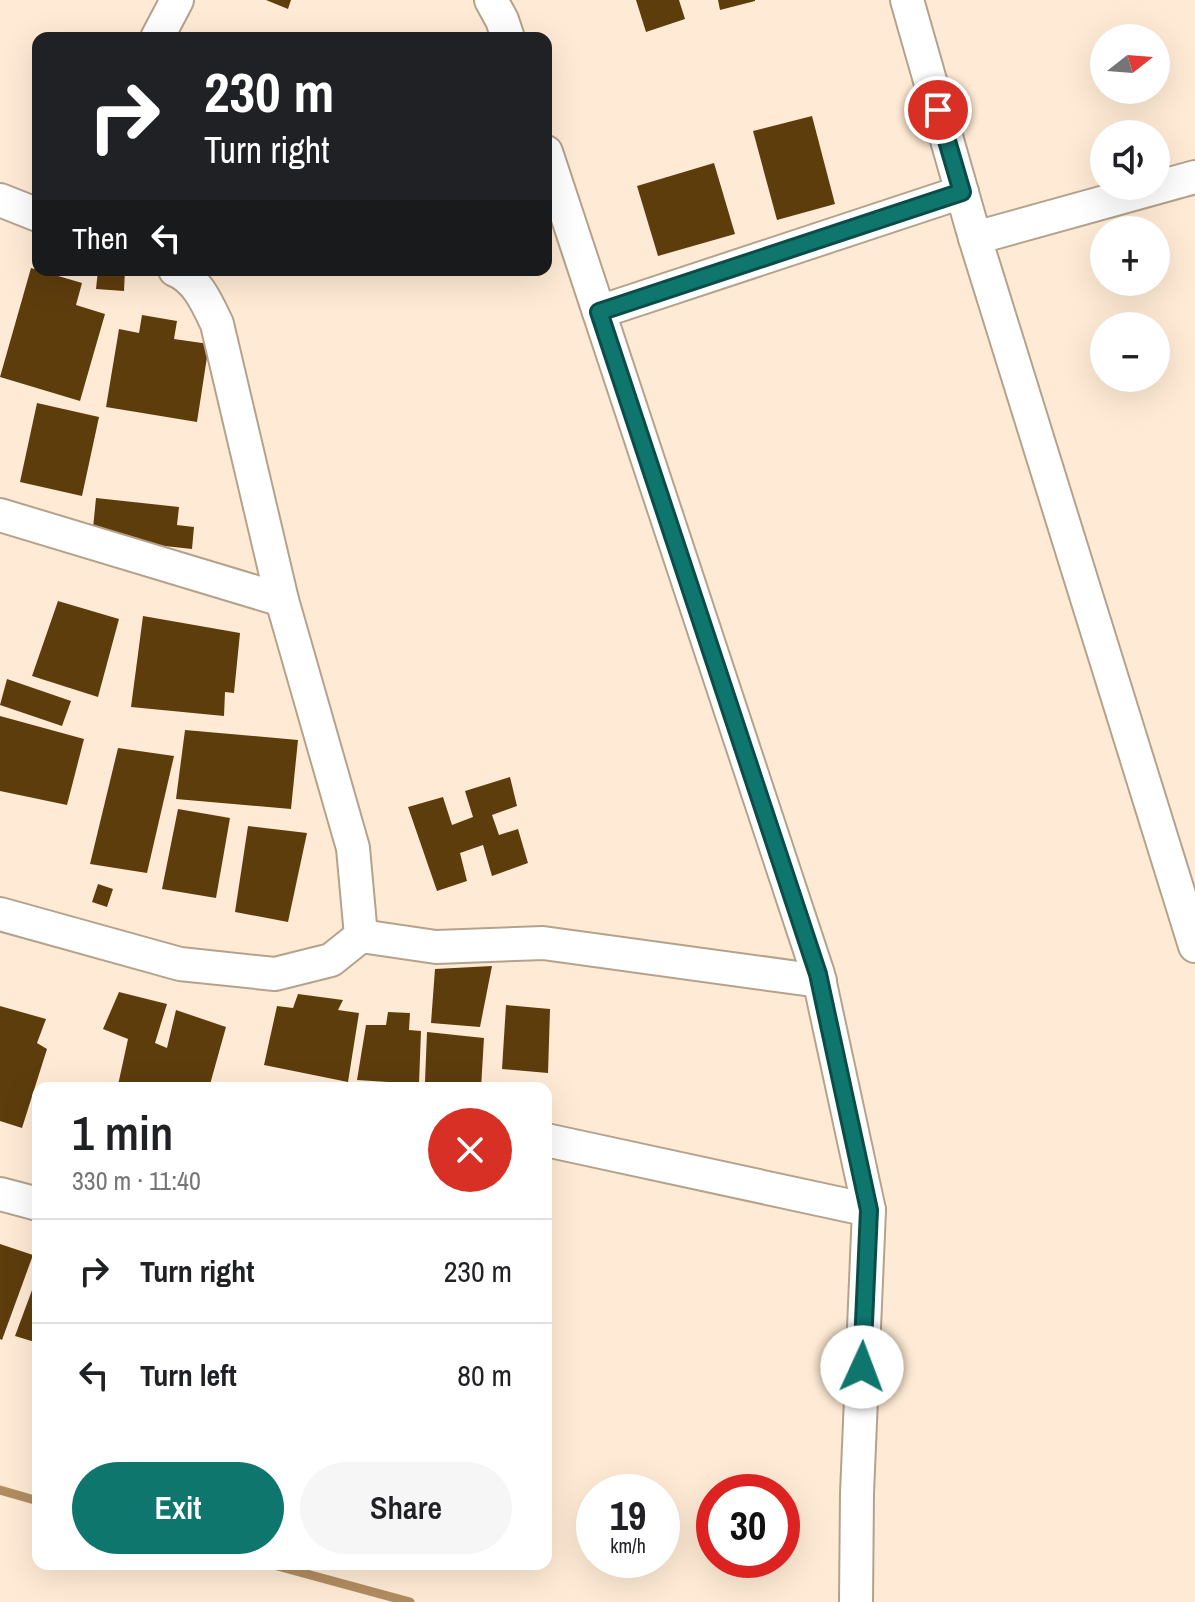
<!DOCTYPE html>
<html lang="en">
<head>
<meta charset="utf-8">
<style>
	:root { --surface:#fff; --page:#f6f6f6; --text:#202124; --muted:#757577; --line:#e0e0e0; --accent:#0f766e }
	body { margin:0; font-family:"Archivo Narrow",sans-serif; background:var(--page); color:var(--text); height:100vh; display:flex; flex-direction:column; font-size:30px; white-space:nowrap }
	* { box-sizing:border-box; margin:0 }
	p { font-size:26px; color:var(--muted) }
	.icon { flex:none; width:44px; height:44px; fill:none; stroke:currentColor; stroke-width:2; stroke-linecap:round; stroke-linejoin:round }
	.map { position:relative; flex:1; overflow:hidden }
	.details { position:absolute; left:32px; top:1082px; width:520px; height:488px; display:flex; flex-direction:column; background:var(--surface); border-radius:16px; box-shadow:0 8px 32px #0002 }
	.details>* { flex:none }
	.top-card { position:absolute; left:32px; top:32px; width:520px; height:244px; border-radius:16px; box-shadow:0 8px 32px #0002; background:#202124; color:#fff; overflow:hidden }
	.needle { width:52px; rotate:73deg }
	.fabs { position:absolute; left:1090px; top:24px; display:grid; gap:16px }
	.fabs a { display:grid; place-items:center; width:80px; height:80px; border-radius:50%; background:var(--surface); box-shadow:0 8px 32px #0002; font-size:40px }
	.speed { position:absolute; left:576px; top:1474px; display:flex; gap:16px; font-size:40px; font-weight:700; text-align:center }
	.speed>* { display:grid; place-content:center; width:104px; height:104px; border-radius:50%; background:var(--surface); box-shadow:0 8px 32px #0002; line-height:1 }
	.speed small { font-size:20px; font-weight:400 }
	.speed .limit { border:12px solid #d22; background:#fff; color:#111 }
	.pin { position:absolute; display:grid; place-items:center; width:68px; height:68px; color:#fff; margin:-34px; border:4px solid #fff; border-radius:50%; box-shadow:0 2px 8px #0007 }
	.me { position:absolute; width:88px; margin:-44px; rotate:2deg; stroke-linejoin:round; filter:drop-shadow(0 0 6px #0008) }
	.turn { display:flex; align-items:center; gap:28px; height:168px; padding:0 40px; font-size:36px }
	.turn .icon { width:104px; height:104px; stroke-width:2.5 }
	.turn b { display:block; font-size:56px; line-height:68px }
	.then { display:flex; align-items:center; height:76px; padding:0 40px; background:#0003; gap:16px; font-size:30px }
	.round { display:grid; place-items:center; flex:none; width:84px; height:84px; border-radius:42px; background:var(--page) }
	.head { display:flex; align-items:center; justify-content:space-between; height:136px; padding:0 40px }
	h1 { font-size:48px; font-weight:600; line-height:60px }
	.action { display:flex; gap:16px; margin-top:auto; padding:16px 40px }
	.action a { flex:1; height:92px; border-radius:48px; background:var(--accent); color:#fff; font-size:32px; font-weight:600; line-height:92px; text-align:center }
	.action a+a { background:var(--page); color:var(--text) }
	ul { padding:0; list-style:none }
	li { display:flex; align-items:center; gap:24px; height:104px; padding:0 40px; border-top:2px solid var(--line) }
	li div { flex:1 }
	li b { display:block; font-size:30px }
	li em { font-style:normal }
	.map>svg:first-child { display:block }
	.lines { fill:none; stroke-linecap:round; stroke-linejoin:round }
	.stream { stroke:#b28d60; stroke-width:9 }
	.building { fill:#5e3d0d }
	.street-casing { stroke:#b4a28d; stroke-width:36 }
	.street { stroke:#fff; stroke-width:32 }
	.route-casing { stroke:#0a4d48; stroke-width:20 }
	.route { stroke:#0f766e; stroke-width:14 }
</style>
</head>
<body>
<div class="map">
<svg width="1195" height="1602" viewBox="0 0 1195 1602">
	<rect width="100%" height="100%" fill="#ffebd5"/>
	<g class="lines">
		<g class="stream">
			<polyline points="0,1490 38,1501"/>
			<polyline points="270,1564 410,1602"/>
		</g>
	</g>
	<g class="building">
		<polygon points="266,0 291,0 288,9"/>
		<polygon points="636,0 679,0 685,19 646,32"/>
		<polygon points="718,0 755,0 755,1 720,10"/>
		<polygon points="812,116 835,204 777,220 753,131"/>
		<polygon points="714,163 735,234 658,256 637,186"/>
		<polygon points="31,268 82,283 76,305 105,314 80,401 0,377"/>
		<polygon points="98,270 125,270 124,291 96,289"/>
		<polygon points="142,315 177,321 174,339 209,344 197,422 106,407 119,329 139,333"/>
		<polygon points="37,403 99,417 82,496 20,482"/>
		<polygon points="96,498 179,507 177,525 194,527 192,549 92,538"/>
		<polygon points="58,601 119,619 98,697 32,676"/>
		<polygon points="143,616 240,633 234,693 225,692 224,716 131,707"/>
		<polygon points="7,679 71,701 62,726 0,705"/>
		<polygon points="0,716 84,739 67,805 0,791"/>
		<polygon points="185,730 298,740 291,809 176,799"/>
		<polygon points="118,748 174,756 147,873 90,864"/>
		<polygon points="510,777 517,806 492,815 499,835 518,829 528,863 492,876 483,845 460,853 467,881 437,891 408,807 443,797 452,825 473,817 465,791"/>
		<polygon points="178,809 230,818 216,898 162,889"/>
		<polygon points="248,826 307,833 288,922 235,912"/>
		<polygon points="98,884 113,889 107,907 92,902"/>
		<polygon points="492,966 480,1027 431,1023 435,969"/>
		<polygon points="119,992 167,1004 155,1043 167,1048 176,1010 226,1027 209,1088 129,1088 118,1085 128,1039 103,1029"/>
		<polygon points="298,994 343,1000 338,1010 359,1013 348,1082 264,1065 277,1006 293,1008"/>
		<polygon points="506,1005 550,1009 548,1073 502,1069"/>
		<polygon points="0,1006 46,1019 37,1043 47,1049 22,1128 0,1121"/>
		<polygon points="388,1012 410,1013 409,1030 421,1031 419,1084 357,1080 366,1025 386,1025"/>
		<polygon points="427,1032 484,1038 481,1088 463,1088 425,1082"/>
		<polygon points="0,1244 33,1255 2,1340 0,1339"/>
		<polygon points="38,1274 38,1343 15,1336"/>
	</g>
	<g class="lines">
		<defs>
			<g id="street">
				<polyline points="491,0 502,20 508,38"/>
				<polyline points="907,0 975,238 1195,946"/>
				<polyline points="157,38 177,0"/>
				<polyline points="546,152 818,974 869,1210 857,1493 856,1602"/>
				<polyline points="0,200 38,215"/>
				<polyline points="975,238 1195,177"/>
				<polyline points="599,312 962,192"/>
				<polyline points="0,515 282,600"/>
				<path d="M0 914 180 964 275 974 331 960 361 936 353 848 282 600 217 324C207 303 197 279 175 270"/>
				<polyline points="361,936 436,947 543,943 820,981"/>
				<polyline points="546,1140 869,1210"/>
				<polyline points="0,1194 38,1204"/>
			</g>
		</defs>
		<use href="#street" class="street-casing"/>
		<use href="#street" class="street"/>
	</g>
	<g class="lines">
		<defs>
			<polyline id="route" points="862,1367 869,1210 818,974 599,312 962,192 938,110"/>
		</defs>
		<use href="#route" class="route-casing"/>
		<use href="#route" class="route"/>
	</g>
</svg>
<div class="fabs">
<a><svg class="needle" viewBox="-14 -14 28 28"><path d="M0-13l5 13h-10z" fill="#e53935"/><path d="M0 13l5-13h-10z" fill="#757577"/></svg></a>
<a><svg class="icon" aria-label="sound" viewBox="0 0 24 24"><path d="M4 9h4l5-4v14l-5-4H4zM17 9q2 3 0 6"/></svg></a>
<a>+</a>
<a>−</a>
</div>
<div class="speed"><div>19<small>km/h</small></div><div class="limit">30</div></div>
<div class="pin" style="left:938px;top:110px;background:#d93025"><svg class="icon" aria-label="arrive" viewBox="0 0 24 24"><path d="M6 21V4h12l-3 4 3 4H6"/></svg></div>
<svg class="me" style="left:862px;top:1367px" viewBox="-20 -20 40 40"><circle r="19" fill="#fff"/><path d="M0-13L10 11 0 6-10 11z" fill="#0f766e"/></svg>
<div class="top-card">
<div class="turn"><svg class="icon" aria-label="right" viewBox="0 0 24 24"><path d="M7 20v-9h11M14 6l5 5-5 5"/></svg><div><b>230 m</b>Turn right</div></div>
<div class="then">Then<svg class="icon" aria-label="left" viewBox="0 0 24 24"><path d="M17 20v-9H6M10 6l-5 5 5 5"/></svg></div>
</div>
<section class="details">
<div class="head"><div><h1>1 min</h1><p>330 m · 11:40</p></div><a class="round" style="background:#d93025;color:#fff"><svg class="icon" aria-label="close" viewBox="0 0 24 24"><path d="M6 6l12 12M18 6L6 18"/></svg></a></div>
<ul>
<li><svg class="icon" aria-label="right" viewBox="0 0 24 24"><path d="M7 20v-9h11M14 6l5 5-5 5"/></svg><div><b>Turn right</b></div><em>230 m</em></li>
<li><svg class="icon" aria-label="left" viewBox="0 0 24 24"><path d="M17 20v-9H6M10 6l-5 5 5 5"/></svg><div><b>Turn left</b></div><em>80 m</em></li>
</ul>
<div class="action"><a>Exit</a><a>Share</a></div>
</section>
</div>
</body>
</html>
